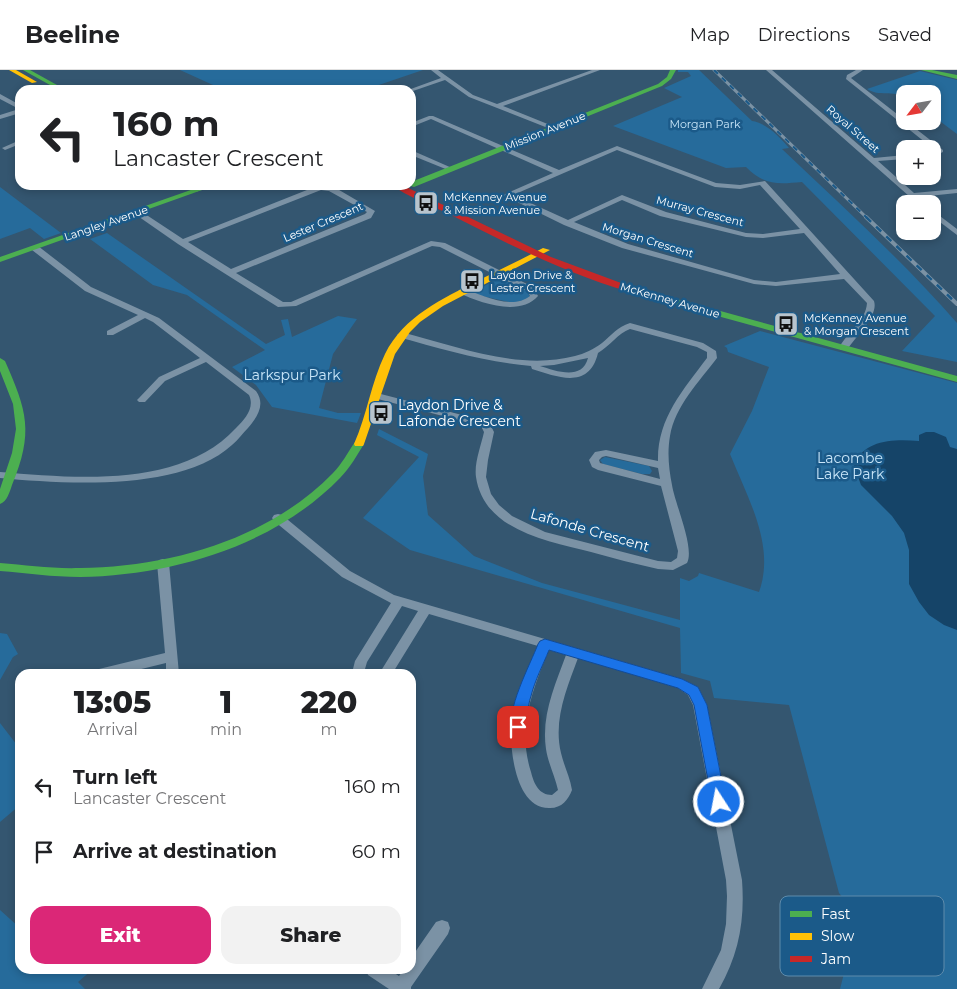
<!DOCTYPE html>
<html lang="en">
<head>
<meta charset="utf-8">
<style>
	:root { --surface:#fff; --page:#f2f2f2; --text:#202124; --muted:#757577; --line:#e0e0e0; --accent:#db2777 }
	body { margin:0; font-family:Montserrat,sans-serif; background:var(--page); color:var(--text); height:100vh; display:flex; flex-direction:column; font-size:19px; white-space:nowrap }
	* { box-sizing:border-box; margin:0 }
	p { font-size:16px; color:var(--muted) }
	.icon { flex:none; width:28px; height:28px; fill:none; stroke:currentColor; stroke-width:2; stroke-linecap:round; stroke-linejoin:round }
	.map { position:relative; flex:1; overflow:hidden }
	.sheet { position:absolute; left:15px; top:599px; width:401px; height:305px; display:flex; flex-direction:column; background:var(--surface); border-radius:15px; box-shadow:0 2px 8px #0003 }
	.sheet>* { flex:none }
	.banner { position:absolute; left:15px; top:15px; width:401px; height:105px; border-radius:15px; box-shadow:0 2px 8px #0003; background:#fff; color:var(--text); overflow:hidden }
	.needle { width:32px; rotate:239deg }
	.buttons { position:absolute; left:896px; top:15px; display:grid; gap:10px }
	.buttons a { display:grid; place-items:center; width:45px; height:45px; border-radius:10px; background:var(--surface); box-shadow:0 2px 8px #0003; font-size:25px }
	.pin { position:absolute; display:grid; place-items:center; width:42px; height:42px; color:#fff; margin:-21px; border-radius:10px; box-shadow:0 2px 8px #0006 }
	.me { position:absolute; width:55px; margin:-28px; rotate:349deg; stroke-linejoin:round; filter:drop-shadow(0 0 4px #0008) }
	.turn { display:flex; align-items:center; gap:18px; height:105px; padding:0 15px; font-size:22px }
	.turn .icon { width:65px; height:65px; stroke-width:2.5 }
	.turn b { display:block; font-size:35px; line-height:42px }
	.eta { display:flex; justify-content:space-evenly; align-items:center; height:85px; text-align:center }
	.eta b { font-size:30px; font-weight:800; line-height:35px }
	.action { display:flex; gap:10px; margin-top:auto; padding:10px 15px }
	.action a { flex:1; height:58px; border-radius:15px; background:var(--accent); color:#fff; font-size:20px; font-weight:800; line-height:58px; text-align:center }
	.action a+a { background:var(--page); color:var(--text) }
	ul { padding:0; list-style:none }
	li { display:flex; align-items:center; gap:15px; height:65px; padding:0 15px }
	li div { flex:1 }
	li b { display:block; font-size:19px }
	li em { font-style:normal }
	header { display:flex; align-items:center; gap:30px; box-sizing:border-box; height:70px; padding:0 25px; background:var(--surface); border-bottom:1px solid var(--line) }
	header strong { font-size:24px }
	nav { display:flex; gap:28px; margin-inline-start:auto; font-size:18px }
	.map>svg:first-child { display:block }
	.green { fill:#266b9b }
	.water { fill:#154468 }
	.lines { fill:none; stroke-linecap:round; stroke-linejoin:round }
	.street { fill:#7b92a5; fill-rule:evenodd }
	.fast { fill:#4caf50; fill-rule:evenodd }
	.slow { fill:#ffc107; fill-rule:evenodd }
	.jam { fill:#c62828; fill-rule:evenodd }
	.rail-far1-casing { stroke:#7b92a4; stroke-width:3 }
	.rail-casing { stroke:#7b92a4; stroke-width:4 }
	.rail-far1 { stroke:#1b5a89; stroke-width:2; stroke-dasharray:5.5; stroke-linecap:butt }
	.rail { stroke:#1b5a89; stroke-width:2.5; stroke-dasharray:7; stroke-linecap:butt }
	.route { fill:#1a73e8; stroke:#114b97 }
	.labels { text-anchor:middle; dominant-baseline:central; stroke-width:5; stroke-linejoin:round; paint-order:stroke }
	.far-park-label { font-size:11px; fill:#c9e6f9; stroke:#1b5a89 }
	.far-street-label { font-size:11px; fill:#fff; stroke:#1b5a89 }
	.far-poi-label { font-size:11px; fill:#fff; stroke:#1b5a89; text-anchor:start }
	.park-label { font-size:14px; fill:#c9e6f9; stroke:#1b5a89 }
	.poi-label { font-size:14px; fill:#fff; stroke:#1b5a89; text-anchor:start }
	.street-label { font-size:14px; fill:#fff; stroke:#1b5a89 }
	.key { fill:#1b5a89; stroke:#5f8cac; stroke-width:1 }
	.key-label { font-size:14px; fill:#fff }
</style>
</head>
<body>
<header>
<strong>Beeline</strong>
<nav><a>Map</a><a>Directions</a><a>Saved</a></nav>
</header>
<div class="map">
<svg width="957" height="919" viewBox="0 0 957 919">
	<rect width="100%" height="100%" fill="#345670"/>
	<g class="green">
		<polygon points="180,0 423,0 364,20 224,20"/>
		<path d="M678 0H699L752 51C766 53 780 67 789 78L782 79C842 136 903 191 957 253V292L902 281 935 246 802 112C778 114 765 116 746 97L726 98 613 56 682 27 664 18 691 6 688 2H678Z"/>
		<path d="M920 1 957 10V64L933 46 932 24H905V27C893 20 879 27 867 19Z"/>
		<polygon points="0,117 61,163 44,169 30,158 0,169"/>
		<polygon points="107,163 266,274 285,265 281,250 288,249 292,267 338,246 357,249 333,284 319,338 338,343 361,343 357,353 272,337 256,315 232,297 265,280 187,225 153,215 90,169"/>
		<polygon points="499,208 527,221 530,227 529,229 513,233 477,225 473,222"/>
		<path d="M760 261 957 313V919H840L849 884 871 889 855 842 839 823 789 635 714 628 710 611 681 603 680 558 410 480 363 448 419 387 377 365 379 359 428 384 423 406 428 445 474 486 542 513 680 550V508L689 511 698 506 699 503 759 522C776 475 747 427 730 384L752 341 769 297 728 282 727 278 724 276Z"/>
		<polygon points="605,387 649,396 652,401 650,404 642,404 603,394 600,390"/>
		<polygon points="0,563 7,564 18,584 13,587 0,610"/>
		<polygon points="0,653 20,679 20,735 0,752"/>
		<polygon points="0,840 20,858 20,899 63,899 66,901 68,899 93,899 78,912 85,919 0,919"/>
	</g>
	<path class="water" d="M926 362H934L946 367 950 377 957 379V560L944 555 929 545 919 532 909 514V480L904 463 892 446 861 415 854 396C863 369 895 369 919 371V365Z"/>
	<g class="lines">
		<g class="street">
			<polygon points="431,0 438,0 473,25 497,34 592,0 600,0 503,36 555,57 555,59 553,60 469,27 445,10 413,21 408,20 441,8"/>
			<polygon points="766,0 772,0 874,88 905,85 905,89 878,91 914,123 957,119 957,123 919,127 927,134 918,134"/>
			<polygon points="856,0 863,0 851,8 943,80 943,82 932,87 932,82 936,81 846,9 847,5"/>
			<polygon points="0,24 20,35 20,43 0,49 0,45 19,39 0,29"/>
			<path d="M429 46H433L559 100 617 76 716 113 740 115 765 111 874 231C879 246 855 267 847 280H841L839 278C847 262 866 251 867 233L844 209 776 216 754 214 622 178 564 155 503 125 553 103 431 49 411 57V53ZM617 80 715 117 740 119 760 115 800 159 763 164 746 163 666 142 622 125 568 150 513 125ZM622 130 660 146 746 167 763 168 804 163 840 204 776 212 754 210 628 174 574 152Z"/>
			<polygon points="20,70 20,74 5,80 2,78"/>
			<polygon points="411,80 452,98 453,99 448,100 411,85"/>
			<polygon points="185,115 194,115 202,120 195,122"/>
			<path d="M317 116 334 117 375 141 371 148 236 203 283 232H291L431 171 445 173 533 217 538 226C520 247 480 233 459 223L458 221 462 218C481 224 511 241 530 226L527 221 440 177 432 176 296 236 278 237 178 174 132 142 139 140 183 169ZM321 120 329 121 367 142 365 144 231 199 188 172Z"/>
			<polygon points="932,140 957,159 957,165 932,146"/>
			<path d="M32 176H38L91 217 159 248 256 321C266 335 257 347 248 358 243 363 238 370 232 375 181 422 65 414 0 408V402C75 408 180 419 236 358 245 349 255 338 249 325L206 292 165 311 145 332H139L137 330 139 328 159 307 200 288 153 252 145 248 113 265H107V261L138 245 85 221 32 180Z"/>
			<path d="M630 253 703 273 716 281 717 288C699 312 675 336 670 366 667 383 669 400 672 415 675 434 695 478 687 493L673 500 658 499C635 494 613 488 591 482 548 471 484 461 476 407 474 393 481 376 484 362L481 356 374 328 372 326 377 323 489 352 494 362 488 390 486 407 491 424 499 435 512 446 545 462 658 491 671 492 677 488 678 481 661 416 598 400 592 397 589 390 595 382 606 380 658 391C657 349 683 320 707 288V282L697 277 630 259C618 263 610 276 598 283 589 320 558 307 532 299L531 296C485 292 442 279 398 267L397 265 401 262C456 276 518 301 575 286 584 284 594 279 602 273 612 265 617 257 630 253ZM588 288C582 311 556 301 540 296L554 295ZM606 386 658 398 660 409 600 393 599 390 602 387Z"/>
			<path d="M278 444 282 445 350 501 394 525 682 609 698 617 707 635 742 810C745 850 739 884 719 919H702L721 880 726 854 727 826 726 810 693 635 688 625 678 618 578 588C567 618 553 650 561 683 564 696 570 707 572 720 568 730 562 738 550 738 519 739 512 692 511 668 511 635 525 606 538 576L429 544 392 604H379L418 541 402 536 367 592 365 599 367 604H354L353 599 355 591 391 533 342 507 274 451 272 448 274 445ZM549 580 566 585C555 615 541 646 546 679 548 693 555 706 558 720L552 725C539 725 534 714 531 702 517 659 532 620 549 580Z"/>
			<polygon points="163,489 167,490 169,493 179,604 166,604 166,593 121,604 93,604 94,600 99,599 165,583 157,493 159,490"/>
			<polygon points="442,850 448,852 450,858 448,864 411,917 411,919 389,919 368,905 366,899 388,899 399,906 404,899 411,899 411,888 436,852"/>
		</g>
		<g class="fast">
			<polygon points="23,0 30,0 66,20 59,20"/>
			<polygon points="670,0 676,0 671,9 662,16 414,117 407,115 411,115 411,112 658,14 667,7"/>
			<polygon points="921,0 932,0 957,5 957,9"/>
			<polygon points="205,115 216,115 0,192 0,187"/>
			<polygon points="644,220 957,306 957,312 641,225 641,221"/>
			<path d="M0 288 5 291C27 341 34 362 12 415 10 421 7 432 0 434V419L12 383 16 359 13 334 0 301Z"/>
			<path d="M359 371 364 374C357 385 350 398 340 408 274 476 173 505 80 507 53 507 26 503 0 501V493C26 495 53 499 80 498 170 497 269 469 333 403 342 394 348 382 355 372Z"/>
		</g>
		<g class="slow">
			<polygon points="9,0 16,0 37,12 32,13"/>
			<path d="M543 178 550 180 443 236 420 252 410 262 395 284 364 374 363 376H355L354 374C367 345 371 313 385 284 404 246 442 229 479 210 500 200 522 189 543 178Z"/>
		</g>
		<path class="jam" d="M392 115H402L551 187 648 223 644 226C575 208 510 175 447 143 430 135 406 126 392 115Z"/>
		<defs>
			<polyline id="rail-far1" points="714,0 867,148"/>
			<polyline id="rail" points="866,147 957,234"/>
		</defs>
		<use href="#rail-far1" class="rail-far1-casing"/>
		<use href="#rail" class="rail-casing"/>
		<use href="#rail-far1" class="rail-far1"/>
		<use href="#rail" class="rail"/>
	</g>
	<path class="route" d="M545 569 682 609 698 617 707 635 726 732 724 737 719 739 714 737 712 732 694 635 689 625 678 618 549 580C543 595 535 610 531 626 527 637 528 651 523 661L518 663 513 661C504 643 531 593 538 574L540 571Z"/>
	<defs>
		<symbol id="bus-square" viewBox="-11 -11 22 22"><rect x="-9" y="-9" width="18" height="18" rx="4" fill="#b8c4cd" stroke="#1b5a89"/><path d="M-5-6H5V4H4V6H2V4H-2V6H-4V4H-5ZM-3.5-4V0h7V-4ZM-3.5 1.2v1.5H-2V1.2ZM2 1.2v1.5H3.5V1.2Z" fill="#111"/></symbol>
	</defs>
	<g fill-rule="evenodd">
		<use href="#bus-square" x="412" y="119" width="28" height="28"/>
		<use href="#bus-square" x="458" y="197" width="28" height="28"/>
		<use href="#bus-square" x="772" y="240" width="28" height="28"/>
		<use href="#bus-square" x="367" y="329" width="28" height="28"/>
	</g>
	<g class="labels">
		<g class="far-park-label">
			<text x="705" y="54">Morgan Park</text>
		</g>
		<g class="far-street-label">
			<text transform="translate(853 59) rotate(41)">Royal Street</text>
			<text transform="translate(545 61) rotate(-22)">Mission Avenue</text>
			<text transform="translate(700 141) rotate(15)">Murray Crescent</text>
			<text transform="translate(323 152) rotate(-23)">Lester Crescent</text>
			<text transform="translate(106 153) rotate(-19)">Langley Avenue</text>
			<text transform="translate(648 170) rotate(17)">Morgan Crescent</text>
			<text transform="translate(670 230) rotate(16)">McKenney Avenue</text>
		</g>
		<g class="far-poi-label">
			<text x="444" y="127">McKenney Avenue<tspan x="444" dy="13">&amp; Mission Avenue</tspan></text>
			<text x="490" y="205">Laydon Drive &amp;<tspan x="490" dy="13">Lester Crescent</tspan></text>
			<text x="804" y="248">McKenney Avenue<tspan x="804" dy="13">&amp; Morgan Crescent</tspan></text>
		</g>
		<g class="park-label">
			<text x="292" y="305">Larkspur Park</text>
			<text x="850" y="388">Lacombe<tspan x="850" dy="16">Lake Park</tspan></text>
		</g>
		<g class="poi-label">
			<text x="398" y="335">Laydon Drive &amp;<tspan x="398" dy="16">Lafonde Crescent</tspan></text>
		</g>
		<g class="street-label">
			<text transform="translate(590 460) rotate(16)">Lafonde Crescent</text>
		</g>
	</g>
	<rect x="780" y="826" width="164" height="80" rx="8" class="key"/>
	<rect x="790" y="841" width="22" height="6" fill="#4caf50"/>
	<rect x="790" y="863" width="22" height="7" fill="#ffc107"/>
	<rect x="790" y="886" width="22" height="6" fill="#c62828"/>
	<g class="key-label">
		<text x="821" y="849">Fast</text>
		<text x="821" y="871">Slow</text>
		<text x="821" y="894">Jam</text>
	</g>
</svg>
<div class="buttons">
<a><svg class="needle" viewBox="-14 -14 28 28"><path d="M0-13l5 13h-10z" fill="#e53935"/><path d="M0 13l5-13h-10z" fill="#757577"/></svg></a>
<a>+</a>
<a>−</a>
</div>
<div class="pin" style="left:518px;top:657px;background:#d93025"><svg class="icon" aria-label="arrive" viewBox="0 0 24 24"><path d="M6 21V4h12l-3 4 3 4H6"/></svg></div>
<svg class="me" style="left:719px;top:732px" viewBox="-20 -20 40 40"><circle r="17" fill="#1a73e8" stroke="#fff" stroke-width="3"/><path d="M0-11L8 9 0 5-8 9z" fill="#fff"/></svg>
<div class="banner">
<div class="turn"><svg class="icon" aria-label="left" viewBox="0 0 24 24"><path d="M17 20v-9H6M10 6l-5 5 5 5"/></svg><div><b>160 m</b>Lancaster Crescent</div></div>
</div>
<section class="sheet">
<div class="eta">
<div><b>13:05</b><p>Arrival</p></div>
<div><b>1</b><p>min</p></div>
<div><b>220</b><p>m</p></div>
</div>
<ul>
<li><svg class="icon" aria-label="left" viewBox="0 0 24 24"><path d="M17 20v-9H6M10 6l-5 5 5 5"/></svg><div><b>Turn left</b><p>Lancaster Crescent</p></div><em>160 m</em></li>
<li><svg class="icon" aria-label="arrive" viewBox="0 0 24 24"><path d="M6 21V4h12l-3 4 3 4H6"/></svg><div><b>Arrive at destination</b></div><em>60 m</em></li>
</ul>
<div class="action"><a>Exit</a><a>Share</a></div>
</section>
</div>
</body>
</html>
